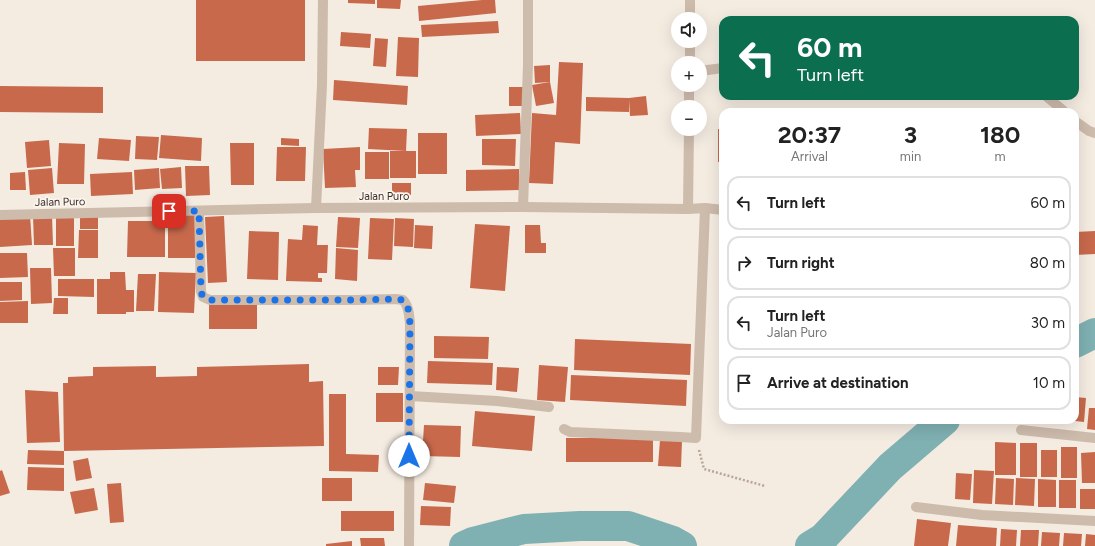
<!DOCTYPE html>
<html lang="en">
<head>
<meta charset="utf-8">
<style>
	:root { --surface:#fff; --page:#f6f6f6; --text:#222; --muted:#767676; --line:#e0e0e0 }
	body { margin:0; font-family:Figtree,sans-serif; background:var(--page); color:var(--text); height:100vh; display:flex; flex-direction:column; font-size:15px; white-space:nowrap }
	* { box-sizing:border-box; margin:0 }
	p { font-size:13px; color:var(--muted) }
	.icon { flex:none; width:22px; height:22px; fill:none; stroke:currentColor; stroke-width:2; stroke-linecap:round; stroke-linejoin:round }
	.map { position:relative; flex:1; overflow:hidden }
	.drawer { position:absolute; left:719px; top:108px; width:360px; height:316px; display:flex; flex-direction:column; background:var(--surface); border-radius:12px; box-shadow:0 4px 16px #0002 }
	.drawer>* { flex:none }
	.hud { position:absolute; left:719px; top:16px; width:360px; height:84px; border-radius:12px; box-shadow:0 4px 16px #0002; background:#0b6e4f; color:#fff; overflow:hidden }
	.controls { position:absolute; left:671px; top:12px; display:grid; gap:8px }
	.controls a { display:grid; place-items:center; width:36px; height:36px; border-radius:50%; background:var(--surface); box-shadow:0 4px 16px #0002; font-size:20px }
	.pin { position:absolute; display:grid; place-items:center; width:34px; height:34px; color:#fff; margin:-17px; border-radius:8px; box-shadow:0 2px 6px #0006 }
	.me { position:absolute; width:44px; margin:-22px; rotate:0deg; stroke-linejoin:round; filter:drop-shadow(0 0 3px #0008) }
	.turn { display:flex; align-items:center; gap:14px; height:84px; padding:0 12px; font-size:18px }
	.turn .icon { width:52px; height:52px; stroke-width:2.5 }
	.turn b { display:block; font-size:28px; line-height:34px }
	.eta { display:flex; justify-content:space-evenly; align-items:center; height:68px; text-align:center }
	.eta b { font-size:24px; font-weight:700; line-height:28px }
	ul { padding:0; list-style:none }
	li { display:flex; align-items:center; gap:12px; height:54px; margin:0 8px 6px; padding:0 4px; border:2px solid var(--line); border-radius:12px }
	li div { flex:1 }
	li b { display:block; font-size:15px }
	li em { font-style:normal }
	.map>svg:first-child { display:block }
	.lines { fill:none; stroke-linecap:round; stroke-linejoin:round }
	.river { stroke:#7fb0b2; stroke-width:30 }
	.building { fill:#c8694b }
	.path { stroke:#b9a596; stroke-width:2.5; stroke-dasharray:2 2; stroke-linecap:butt }
	.minor { stroke:#cdbbac; stroke-width:10 }
	.route { stroke:#1a73e8; stroke-width:7; stroke-dasharray:0 12.6 }
	.labels { text-anchor:middle; dominant-baseline:central; stroke-width:3.5; stroke-linejoin:round; paint-order:stroke }
	.street-label { font-size:11px; fill:#3b302b; stroke:#fbf5ee }
</style>
</head>
<body>
<div class="map">
<svg width="1095" height="546" viewBox="0 0 1095 546">
	<rect width="100%" height="100%" fill="#f4ebe1"/>
	<g class="lines">
		<g class="river">
			<polyline points="1075,343 1095,333"/>
			<polyline points="464,546 473,542 524,529 580,526 628,526 673,541 682,546"/>
			<polyline points="810,546 823,538 890,467 945,420"/>
		</g>
	</g>
	<g class="building">
		<rect x="196" y="0" width="109" height="61"/>
		<polygon points="348,0 375,0 375,4 348,3"/>
		<polygon points="377,0 401,0 400,9 377,8"/>
		<polygon points="482,0 495,0 496,13 419,21 418,6"/>
		<polygon points="498,21 499,33 422,37 421,25"/>
		<polygon points="341,32 371,34 370,48 340,46"/>
		<polygon points="398,37 419,38 418,77 396,76"/>
		<polygon points="375,38 388,39 386,67 373,66"/>
		<polygon points="559,62 583,63 580,144 555,142 553,184 529,183 532,113 556,115"/>
		<polygon points="550,65 550,82 535,83 534,66"/>
		<polygon points="334,80 408,86 407,105 333,100"/>
		<polygon points="550,82 554,103 536,106 532,85"/>
		<polygon points="0,86 103,87 103,113 0,112"/>
		<polygon points="509,87 524,87 523,106 509,106"/>
		<polygon points="646,96 648,115 630,116 629,100 629,112 586,111 586,97 629,98"/>
		<polygon points="520,113 521,134 476,136 475,115"/>
		<polygon points="369,128 407,129 406,151 368,149"/>
		<rect x="718" y="129" width="5" height="33"/>
		<rect x="418" y="133" width="29" height="41"/>
		<polygon points="161,135 202,138 201,161 159,158"/>
		<polygon points="136,136 159,137 157,160 135,159"/>
		<polygon points="99,138 131,140 129,161 97,159"/>
		<polygon points="281,138 299,139 299,146 281,145"/>
		<polygon points="482,139 516,139 515,166 482,165"/>
		<polygon points="49,140 51,166 27,168 25,142"/>
		<polygon points="59,143 85,144 84,184 57,184"/>
		<polygon points="230,143 254,143 254,185 231,185"/>
		<polygon points="277,147 306,147 305,181 276,181"/>
		<polygon points="360,147 360,170 355,170 356,187 325,188 323,149"/>
		<rect x="390" y="151" width="26" height="27"/>
		<rect x="365" y="152" width="24" height="27"/>
		<polygon points="185,166 209,166 210,195 186,196"/>
		<polygon points="181,167 182,188 162,189 160,169"/>
		<polygon points="52,168 54,193 30,195 28,170"/>
		<polygon points="159,168 160,188 135,190 134,170"/>
		<polygon points="519,169 519,190 466,191 466,170"/>
		<polygon points="25,172 26,190 10,190 10,173"/>
		<polygon points="132,172 133,194 91,196 90,174"/>
		<rect x="392" y="183" width="19" height="12"/>
		<rect x="80" y="213" width="18" height="16"/>
		<polygon points="30,215 32,245 0,247 0,217"/>
		<polygon points="52,215 53,245 34,245 33,216"/>
		<rect x="56" y="215" width="18" height="31"/>
		<rect x="168" y="215" width="27" height="43"/>
		<polygon points="224,216 227,282 208,283 205,217"/>
		<polygon points="338,217 360,218 358,248 336,247"/>
		<polygon points="370,218 394,219 392,260 368,259"/>
		<polygon points="395,218 414,219 413,247 394,246"/>
		<polygon points="128,221 165,221 165,257 127,257"/>
		<polygon points="475,224 510,226 505,291 470,288"/>
		<polygon points="303,225 318,226 317,245 328,245 327,273 318,273 318,278 322,278 322,282 286,281 288,239 302,240"/>
		<polygon points="415,225 433,226 432,249 414,248"/>
		<polygon points="525,225 540,225 541,243 546,243 546,253 525,253"/>
		<polygon points="79,230 98,230 98,258 78,258"/>
		<polygon points="249,231 279,232 278,280 247,279"/>
		<polygon points="1095,231 1095,254 1075,255 1075,232"/>
		<polygon points="53,248 75,248 75,276 54,276"/>
		<polygon points="336,248 358,250 357,281 335,279"/>
		<polygon points="0,253 27,253 28,277 0,278"/>
		<polygon points="30,268 51,268 52,303 31,304"/>
		<polygon points="110,272 125,272 126,290 134,290 134,312 126,312 126,314 97,314 97,279 110,279"/>
		<polygon points="159,272 196,273 194,313 158,312"/>
		<polygon points="138,274 156,274 154,311 136,311"/>
		<polygon points="58,279 94,279 94,297 58,296"/>
		<polygon points="0,282 22,282 22,300 0,301"/>
		<polygon points="54,298 68,298 68,314 53,314"/>
		<polygon points="28,301 28,323 0,323 0,302"/>
		<rect x="209" y="302" width="48" height="27"/>
		<polygon points="434,336 489,337 488,359 434,358"/>
		<polygon points="575,339 691,344 690,375 574,370"/>
		<polygon points="428,361 493,363 492,385 427,383"/>
		<polygon points="309,364 309,382 323,381 324,446 64,451 63,383 68,383 68,377 93,376 93,367 156,366 156,377 197,376 197,367"/>
		<polygon points="539,365 568,367 565,402 537,400"/>
		<polygon points="378,367 399,367 398,385 378,385"/>
		<polygon points="497,367 519,368 517,392 496,390"/>
		<polygon points="571,375 687,380 686,406 570,400"/>
		<polygon points="25,390 58,392 60,442 27,443"/>
		<rect x="376" y="393" width="27" height="29"/>
		<polygon points="329,394 346,394 346,454 379,455 378,472 329,471"/>
		<polygon points="1075,397 1086,398 1084,422 1075,421"/>
		<polygon points="1089,408 1095,408 1095,430 1087,429"/>
		<polygon points="475,411 535,416 532,451 472,446"/>
		<polygon points="424,425 461,426 460,457 422,456"/>
		<rect x="566" y="438" width="87" height="24"/>
		<polygon points="660,440 682,441 681,467 658,466"/>
		<polygon points="995,442 1016,443 1016,475 995,475"/>
		<rect x="1020" y="443" width="17" height="34"/>
		<rect x="1061" y="447" width="16" height="31"/>
		<polygon points="28,450 64,451 64,465 27,464"/>
		<rect x="1041" y="450" width="16" height="27"/>
		<polygon points="1095,452 1095,483 1082,483 1081,453"/>
		<polygon points="88,458 92,478 76,481 73,461"/>
		<polygon points="28,467 64,468 64,491 27,490"/>
		<polygon points="2,470 10,493 0,496 0,471"/>
		<polygon points="974,470 994,471 992,504 973,503"/>
		<polygon points="956,473 972,474 970,500 955,499"/>
		<rect x="322" y="478" width="30" height="23"/>
		<polygon points="996,478 1014,479 1013,505 995,504"/>
		<polygon points="1016,478 1035,479 1034,506 1015,505"/>
		<polygon points="1038,479 1056,480 1056,507 1038,507"/>
		<rect x="1059" y="480" width="17" height="28"/>
		<polygon points="121,483 124,522 110,523 107,484"/>
		<polygon points="425,483 456,486 454,503 423,500"/>
		<polygon points="94,488 98,510 75,514 70,492"/>
		<rect x="1080" y="489" width="15" height="20"/>
		<polygon points="421,506 451,507 450,526 420,525"/>
		<rect x="341" y="511" width="53" height="20"/>
		<polygon points="917,519 951,523 948,546 914,546"/>
		<polygon points="958,525 997,528 996,546 956,546"/>
		<polygon points="1001,529 1017,530 1016,546 1000,546"/>
		<polygon points="1021,530 1039,530 1038,546 1020,546"/>
		<polygon points="1042,532 1060,533 1059,546 1041,546"/>
		<polygon points="1064,533 1082,534 1081,546 1063,546"/>
		<polygon points="1086,534 1095,535 1095,546 1085,546"/>
		<polygon points="360,538 384,538 385,546 361,546"/>
		<polygon points="352,541 352,546 326,546 326,544"/>
	</g>
	<g class="lines">
		<polyline class="path" points="699,450 704,469 765,486"/>
		<g class="minor">
			<polyline points="690,19 690,0"/>
			<polyline points="690,63 690,41"/>
			<polyline points="700,71 723,68"/>
			<polyline points="1046,96 1065,112"/>
			<polyline points="689,107 689,85"/>
			<polyline points="1075,121 1089,131 1095,133"/>
			<polyline points="523,207 528,65 528,0"/>
			<polyline points="316,208 322,85 323,0"/>
			<polyline points="688,209 689,129"/>
			<path d="M199 211 201 292 203 297 210 300H355L396 299 403 300C409 306 409 315 410 323L409 546"/>
			<polyline points="0,215 316,208 523,207 688,209 705,208 723,210"/>
			<polyline points="410,396 497,401 549,407"/>
			<polyline points="564,429 570,432 680,437 696,438 705,208"/>
			<polyline points="1021,430 1095,438"/>
			<polyline points="916,507 982,515 1095,521"/>
		</g>
	</g>
	<g class="lines">
		<polyline class="route" points="169,211 199,211 201,292 203,297 210,300 354,300 396,299 403,300 408,308 410,323 409,456"/>
	</g>
	<g class="labels">
		<g class="street-label">
			<text x="384" y="196">Jalan Puro</text>
			<text transform="translate(60 202) rotate(-1)">Jalan Puro</text>
		</g>
	</g>
</svg>
<div class="controls">
<a><svg class="icon" aria-label="sound" viewBox="0 0 24 24"><path d="M4 9h4l5-4v14l-5-4H4zM17 9q2 3 0 6"/></svg></a>
<a>+</a>
<a>−</a>
</div>
<div class="pin" style="left:169px;top:211px;background:#d93025"><svg class="icon" aria-label="arrive" viewBox="0 0 24 24"><path d="M6 21V4h12l-3 4 3 4H6"/></svg></div>
<svg class="me" style="left:409px;top:456px" viewBox="-20 -20 40 40"><circle r="19" fill="#fff"/><path d="M0-13L10 11 0 6-10 11z" fill="#1a73e8"/></svg>
<div class="hud">
<div class="turn"><svg class="icon" aria-label="left" viewBox="0 0 24 24"><path d="M17 20v-9H6M10 6l-5 5 5 5"/></svg><div><b>60 m</b>Turn left</div></div>
</div>
<section class="drawer">
<div class="eta">
<div><b>20:37</b><p>Arrival</p></div>
<div><b>3</b><p>min</p></div>
<div><b>180</b><p>m</p></div>
</div>
<ul>
<li><svg class="icon" aria-label="left" viewBox="0 0 24 24"><path d="M17 20v-9H6M10 6l-5 5 5 5"/></svg><div><b>Turn left</b></div><em>60 m</em></li>
<li><svg class="icon" aria-label="right" viewBox="0 0 24 24"><path d="M7 20v-9h11M14 6l5 5-5 5"/></svg><div><b>Turn right</b></div><em>80 m</em></li>
<li><svg class="icon" aria-label="left" viewBox="0 0 24 24"><path d="M17 20v-9H6M10 6l-5 5 5 5"/></svg><div><b>Turn left</b><p>Jalan Puro</p></div><em>30 m</em></li>
<li><svg class="icon" aria-label="arrive" viewBox="0 0 24 24"><path d="M6 21V4h12l-3 4 3 4H6"/></svg><div><b>Arrive at destination</b></div><em>10 m</em></li>
</ul>
</section>
</div>
</body>
</html>
